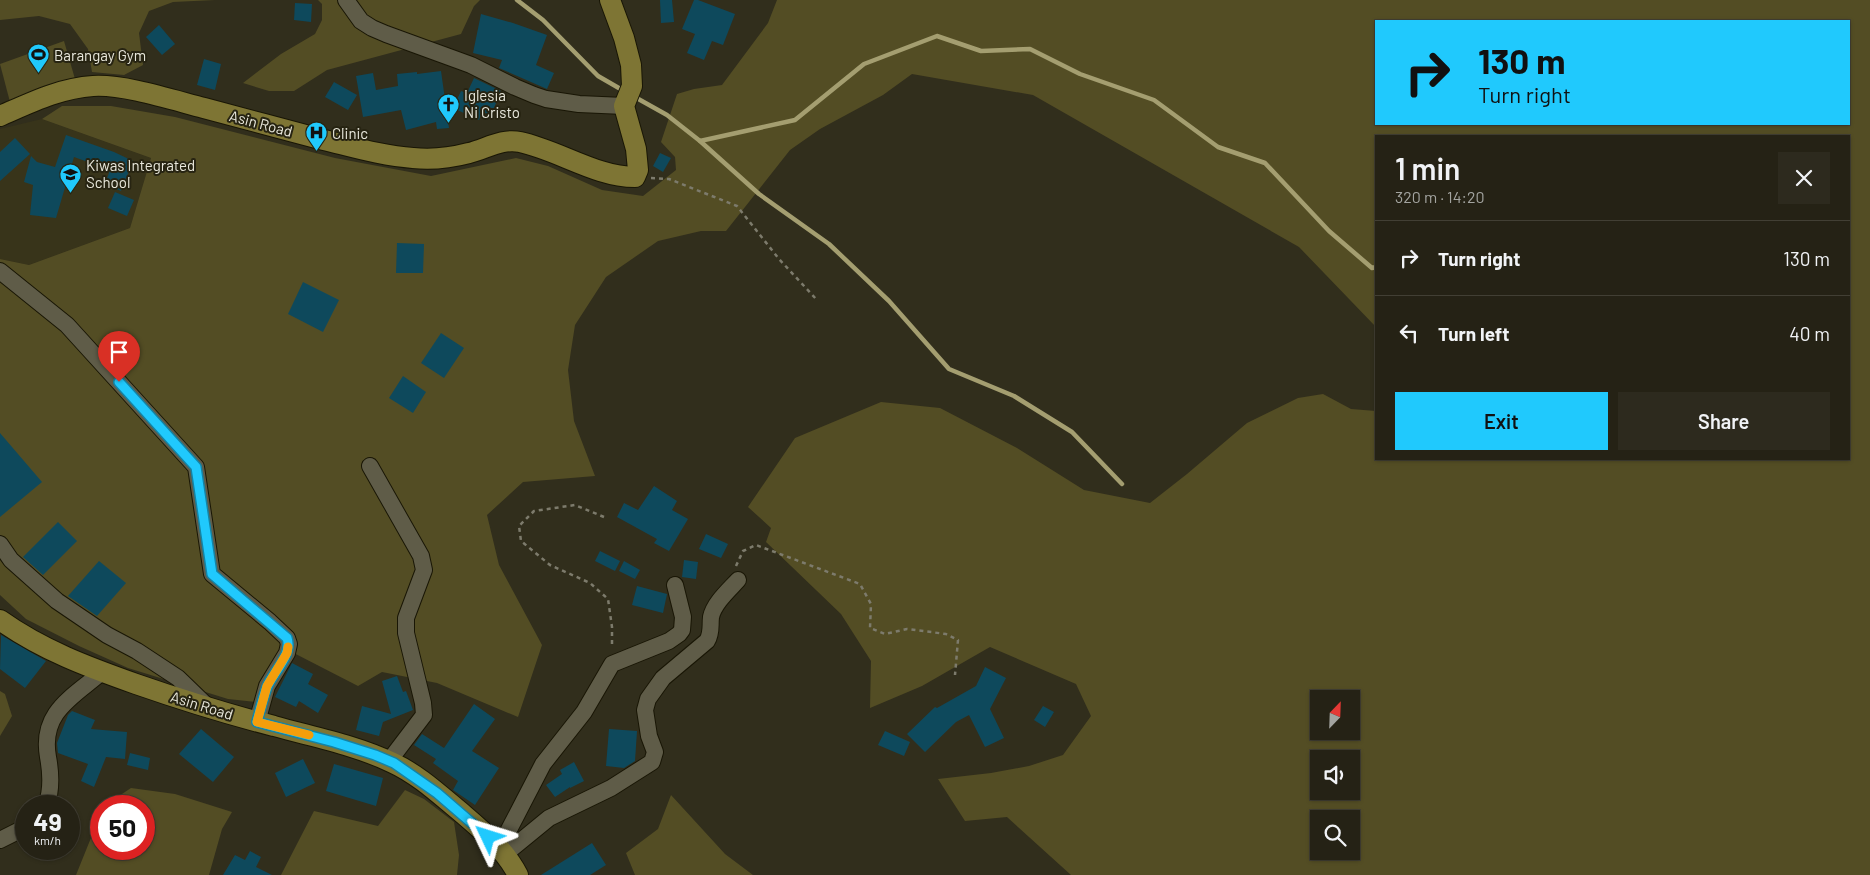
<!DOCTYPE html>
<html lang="en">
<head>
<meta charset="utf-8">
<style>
	:root { --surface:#252215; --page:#2d2a1e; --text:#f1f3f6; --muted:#a3a4a0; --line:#423f34; --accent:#20c9fd }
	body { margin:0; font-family:Barlow,sans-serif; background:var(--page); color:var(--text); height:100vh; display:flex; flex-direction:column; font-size:19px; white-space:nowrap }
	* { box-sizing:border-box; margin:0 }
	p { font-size:16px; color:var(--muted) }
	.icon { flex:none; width:28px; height:28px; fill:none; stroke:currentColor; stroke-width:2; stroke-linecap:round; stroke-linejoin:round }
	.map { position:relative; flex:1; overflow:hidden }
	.drawer { position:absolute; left:1375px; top:135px; width:475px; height:325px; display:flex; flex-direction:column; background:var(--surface); border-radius:0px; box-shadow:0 1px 4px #0004,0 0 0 1px var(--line) }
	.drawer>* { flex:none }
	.hud { position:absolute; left:1375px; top:20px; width:475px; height:105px; border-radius:0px; box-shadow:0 1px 4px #0004,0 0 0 1px var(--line); background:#20c9fd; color:#111; overflow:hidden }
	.needle { width:32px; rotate:23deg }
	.controls { position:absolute; left:1310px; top:690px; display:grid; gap:10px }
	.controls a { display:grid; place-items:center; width:50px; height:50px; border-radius:0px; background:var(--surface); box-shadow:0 1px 4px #0004,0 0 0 1px var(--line); font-size:25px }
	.speed { position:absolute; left:15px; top:795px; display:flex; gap:10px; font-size:25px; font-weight:700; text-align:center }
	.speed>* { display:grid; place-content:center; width:65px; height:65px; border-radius:50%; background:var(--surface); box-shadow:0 1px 4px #0004,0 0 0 1px var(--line); line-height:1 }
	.speed small { font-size:12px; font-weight:400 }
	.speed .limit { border:8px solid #d22; background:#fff; color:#111 }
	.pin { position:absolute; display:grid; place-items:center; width:42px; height:42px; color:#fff; margin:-51px -21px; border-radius:50% 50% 50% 0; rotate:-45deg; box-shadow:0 0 5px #0007 }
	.pin .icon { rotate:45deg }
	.me { position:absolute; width:55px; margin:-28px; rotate:311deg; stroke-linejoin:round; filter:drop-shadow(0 0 4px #0008) }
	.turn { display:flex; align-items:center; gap:18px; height:105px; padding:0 20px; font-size:22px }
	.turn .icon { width:65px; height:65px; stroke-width:2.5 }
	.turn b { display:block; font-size:35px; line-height:42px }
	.round { display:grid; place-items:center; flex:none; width:52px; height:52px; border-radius:0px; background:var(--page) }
	.head { display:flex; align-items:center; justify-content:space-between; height:85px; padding:0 20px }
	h1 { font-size:30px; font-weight:600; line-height:38px }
	.primary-button { display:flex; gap:10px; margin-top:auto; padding:10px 20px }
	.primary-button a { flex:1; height:58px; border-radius:0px; background:var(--accent); color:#111; font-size:20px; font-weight:600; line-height:58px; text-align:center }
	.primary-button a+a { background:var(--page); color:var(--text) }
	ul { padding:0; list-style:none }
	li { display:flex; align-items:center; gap:15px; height:75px; padding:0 20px; border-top:1px solid var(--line) }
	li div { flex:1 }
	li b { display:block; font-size:19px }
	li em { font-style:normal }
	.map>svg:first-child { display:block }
	.built { fill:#38341a }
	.green { fill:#534d24; fill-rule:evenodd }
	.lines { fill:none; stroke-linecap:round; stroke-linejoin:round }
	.stream { stroke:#a49e70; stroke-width:4.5 }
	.building { fill:#0e495c }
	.minor-casing { stroke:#191605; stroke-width:18 }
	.major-casing { stroke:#191605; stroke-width:22 }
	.path { stroke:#7d7b6c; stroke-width:2.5; stroke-dasharray:4 4; stroke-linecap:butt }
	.minor { stroke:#5f5c48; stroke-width:16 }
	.major { stroke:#7e7534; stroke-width:20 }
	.route-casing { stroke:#1583a4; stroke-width:12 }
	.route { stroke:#20c9fd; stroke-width:9 }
	.slow { stroke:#f59e0b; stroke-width:9 }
	.labels { text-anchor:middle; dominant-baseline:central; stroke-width:4; stroke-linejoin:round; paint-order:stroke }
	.poi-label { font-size:15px; fill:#e9e8dc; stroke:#272412; text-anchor:start }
	.street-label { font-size:15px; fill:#e9e8dc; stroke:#272412 }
</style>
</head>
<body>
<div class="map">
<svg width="1870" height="875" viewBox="0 0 1870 875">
	<rect width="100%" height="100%" fill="#312e1c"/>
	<polygon class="built" points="42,119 151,158 130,228 29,265 0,259 0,129"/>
	<g class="green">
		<polygon points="0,0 215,0 173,2 149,11 139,33 143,65 124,75 92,72 88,49 70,24 39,16 0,20"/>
		<polygon points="318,0 480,0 474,6 461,34 327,70 294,91 269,91 243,83 281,54 315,34 322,20 322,4"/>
		<path d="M777 0H1870V875H1071L1007 817 965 821 938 779 991 773 1029 766 1063 755 1091 716 1076 684 990 647 922 686 870 708 871 661 841 614 766 542 771 528 748 507 795 438 881 402 940 408 1017 448 1084 490 1150 503 1187 474 1247 423 1298 398 1323 394 1351 409 1376 411V459H1849V136H1376V327L1299 247 1033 95 912 74 883 95 820 129 790 150 726 231H701L658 241 606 277 575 325 568 370 574 421 595 476 523 482 487 515 499 565 542 645 518 717 437 683 382 672 358 686 286 649 264 703 228 699 128 668 79 646 26 619 0 595V259L29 265 130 228 151 158 42 119 62 106H111L175 117 335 158 431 176 516 158 548 166 602 190 643 196 676 170 675 157 661 142 677 94 694 89 722 85 768 23ZM1376 21H1849V124H1376ZM1319 699H1351V731H1319ZM1319 759H1351V791H1319ZM1319 819H1351V851H1319Z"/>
		<polygon points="64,41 75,79 10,102 0,64"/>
		<polygon points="0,691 5,694 12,716 0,736"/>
		<polygon points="131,788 175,794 232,812 222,829 209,875 76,875 101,813 101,849 144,849 144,806 104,806"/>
		<polygon points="405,790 424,799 454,822 459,855 457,875 281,875 314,811 378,826"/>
		<polygon points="671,795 725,854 753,875 635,875 626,853 658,829"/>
	</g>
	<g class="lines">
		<g class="stream">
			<polyline points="517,0 543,20 598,76 624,91"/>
			<polyline points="633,96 667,115 700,141 795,120 864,64 937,36 981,51 1030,49 1080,74 1154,100 1218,147 1265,163 1329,231 1372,268 1376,267"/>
			<polyline points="700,141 759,194 829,244 889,301 949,369 1014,396 1072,432 1122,484"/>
		</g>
	</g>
	<g class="building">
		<polygon points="660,0 672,0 674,22 661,23"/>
		<polygon points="694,0 698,0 735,14 723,45 712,41 704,60 687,53 695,34 682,29"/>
		<polygon points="295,3 312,4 311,22 294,20"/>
		<polygon points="481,14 513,23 547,35 536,65 554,73 547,89 499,68 502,60 473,53"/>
		<polygon points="159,25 175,44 162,55 146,37"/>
		<polygon points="204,59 221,64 215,90 197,85"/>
		<polygon points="441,71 449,128 437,129 436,122 406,130 401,110 363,117 356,76 373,73 376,90 398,86 397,74 417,72 417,74"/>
		<polygon points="474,78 501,91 491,115 482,112 479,120 453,108 461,91 467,93"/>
		<polygon points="334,82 357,95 348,110 325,97"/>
		<polygon points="66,135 114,152 133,161 121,191 105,184 110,170 74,157 56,218 30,215 33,185 24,182 31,156 37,162 55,167"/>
		<polygon points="15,138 30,154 0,181 0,152"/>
		<polygon points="660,153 671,158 663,172 653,166"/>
		<polygon points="115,192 134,200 127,216 108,208"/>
		<polygon points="397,243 424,244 423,273 396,273"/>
		<polygon points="303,282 339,300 323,332 288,314"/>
		<polygon points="441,333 464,348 444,378 421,363"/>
		<polygon points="403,376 426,392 413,413 389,398"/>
		<polygon points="0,433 42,482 0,517"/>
		<polygon points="654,486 677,501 672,510 688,519 669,551 654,543 657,539 617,517 624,503 638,510"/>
		<polygon points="58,522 77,541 43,575 23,557"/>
		<polygon points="706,534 728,544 721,558 699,549"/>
		<polygon points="600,551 620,561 615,571 595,561"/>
		<polygon points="684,560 698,562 696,579 682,577"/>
		<polygon points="99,561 126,583 97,616 68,596"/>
		<polygon points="624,561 640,570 635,579 619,571"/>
		<polygon points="637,586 667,594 663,613 632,605"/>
		<polygon points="1,635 46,661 25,688 0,669"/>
		<polygon points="292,663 313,674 308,684 328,695 318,713 299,701 296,707 275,697"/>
		<polygon points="985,667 1006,678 990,709 1004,738 985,747 969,715 956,722 925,752 907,734 935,707 937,708 976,686"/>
		<polygon points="397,676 403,692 406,691 413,710 383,722 379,736 356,730 362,706 391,714 382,681"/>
		<polygon points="474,704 495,719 472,751 499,768 475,805 453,790 458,781 433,763 436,759 414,745 422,734 444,748"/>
		<polygon points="1043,706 1054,712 1045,727 1034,720"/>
		<polygon points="72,711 95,720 91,729 127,732 125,759 106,757 94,787 81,781 88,764 58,753 57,743 68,715"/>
		<polygon points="201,729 234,757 213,782 179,754"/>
		<polygon points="609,729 637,731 635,761 624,768 606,766"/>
		<polygon points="885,731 910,742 904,756 878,745"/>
		<polygon points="130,753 150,758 148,770 127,765"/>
		<polygon points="303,759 315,783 286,797 275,773"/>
		<polygon points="574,762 584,781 570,788 570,787 555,797 546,785 562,774 560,770"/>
		<polygon points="334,764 383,778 376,806 326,791"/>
		<polygon points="592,843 606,865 590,875 541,875"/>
		<polygon points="250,851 261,857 256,867 272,875 223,875 235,855 245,860"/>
	</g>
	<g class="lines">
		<defs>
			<g id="minor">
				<polyline points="346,0 361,21 372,28 386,34 471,65 515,87 534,95 546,99 579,104 624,106"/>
				<polyline points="0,271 67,325 196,467 212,574 270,622 287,638 289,644 287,653 267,686 257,722"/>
				<polyline points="370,466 421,556 424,570 406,618 406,633 423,703 424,715 389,761"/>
				<polyline points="0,544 11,560 57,601 107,635 137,651 178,678 208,707"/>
				<path d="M46 806C52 790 51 773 48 757 40 712 73 697 102 672"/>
				<polyline points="0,840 26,827"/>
				<polyline points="500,847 543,764 584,712 612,664 669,641 679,634 682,630 683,617 675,585"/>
				<path d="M505 854 549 818 611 788 652 762 655 752 649 736 645 710 648 699 663 678 707 641C712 633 710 626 711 617 714 603 729 590 738 580"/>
			</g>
			<g id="major">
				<path d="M0 116C30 103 60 88 93 86 124 84 173 100 204 108 244 119 284 129 324 140 353 147 383 156 413 158 432 160 450 158 469 153 486 149 502 138 520 142 558 150 596 177 635 177L638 170 636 149 624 106 632 86 631 65 624 38 610 0"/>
				<path d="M0 620C42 650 88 667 136 684 182 700 227 714 274 726 313 737 356 745 393 763 419 775 441 796 463 814 484 832 505 850 518 875"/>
			</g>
		</defs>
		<use href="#minor" class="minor-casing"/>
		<use href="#major" class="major-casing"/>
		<g class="path">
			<polyline points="651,178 669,179 737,206 779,259 817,300"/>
			<polyline points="604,517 575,505 534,511 519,526 521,541 550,565 590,583 608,599 612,627 612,647"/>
			<polyline points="736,566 743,551 756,545 860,584 871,604 870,628 885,634 907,629 946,634 958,640 955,675"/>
		</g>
		<use href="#minor" class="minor"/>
		<use href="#major" class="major"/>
	</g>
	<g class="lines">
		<defs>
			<path id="route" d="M119 382 196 467 212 574 287 638C293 655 273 672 267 687 263 698 260 710 257 722L334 742 375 755 394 763 437 793 488 837"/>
		</defs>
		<use href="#route" class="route-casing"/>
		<use href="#route" class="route"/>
		<polyline class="slow" points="288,647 287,653 267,686 257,722 309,735"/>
	</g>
	<defs>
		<symbol id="stadium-pin" viewBox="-11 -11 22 30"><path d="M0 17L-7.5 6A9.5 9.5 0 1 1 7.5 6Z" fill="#20c9fd" stroke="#272412"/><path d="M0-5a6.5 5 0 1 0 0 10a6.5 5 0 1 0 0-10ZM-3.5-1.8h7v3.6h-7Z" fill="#111"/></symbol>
		<symbol id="church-pin" viewBox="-11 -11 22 30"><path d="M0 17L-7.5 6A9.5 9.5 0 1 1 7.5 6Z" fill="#20c9fd" stroke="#272412"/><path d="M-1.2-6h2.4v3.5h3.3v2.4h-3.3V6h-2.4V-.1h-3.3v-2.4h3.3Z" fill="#111"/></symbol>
		<symbol id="hospital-pin" viewBox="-11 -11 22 30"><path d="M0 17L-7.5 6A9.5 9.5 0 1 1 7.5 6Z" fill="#20c9fd" stroke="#272412"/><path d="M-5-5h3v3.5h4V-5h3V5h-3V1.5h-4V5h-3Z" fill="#111"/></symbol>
		<symbol id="school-pin" viewBox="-11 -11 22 30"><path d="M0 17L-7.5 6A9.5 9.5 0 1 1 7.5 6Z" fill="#20c9fd" stroke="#272412"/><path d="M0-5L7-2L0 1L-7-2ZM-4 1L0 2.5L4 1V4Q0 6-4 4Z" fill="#111"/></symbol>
	</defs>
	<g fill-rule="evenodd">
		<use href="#stadium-pin" x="26" y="42" width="25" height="34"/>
		<use href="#church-pin" x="436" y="92" width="25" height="34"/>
		<use href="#hospital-pin" x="304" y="120" width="25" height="34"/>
		<use href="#school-pin" x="58" y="162" width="25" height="34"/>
	</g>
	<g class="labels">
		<g class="poi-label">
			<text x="54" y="55">Barangay Gym</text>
			<text x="464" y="95">Iglesia<tspan x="464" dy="17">Ni Cristo</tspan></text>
			<text x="332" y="133">Clinic</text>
			<text x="86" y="165">Kiwas Integrated<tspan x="86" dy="17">School</tspan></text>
		</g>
		<g class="street-label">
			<text transform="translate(261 123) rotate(15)">Asin Road</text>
			<text transform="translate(202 705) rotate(17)">Asin Road</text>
		</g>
	</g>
</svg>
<div class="controls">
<a><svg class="needle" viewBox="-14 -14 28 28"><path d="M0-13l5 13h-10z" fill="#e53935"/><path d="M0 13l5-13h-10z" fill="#a3a4a0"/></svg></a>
<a><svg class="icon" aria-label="sound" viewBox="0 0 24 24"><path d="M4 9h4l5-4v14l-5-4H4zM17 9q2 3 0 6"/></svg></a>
<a><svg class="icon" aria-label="search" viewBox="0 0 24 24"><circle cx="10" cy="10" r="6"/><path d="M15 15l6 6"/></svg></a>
</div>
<div class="speed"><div>49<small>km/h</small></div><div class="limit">50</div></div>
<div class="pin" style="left:119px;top:382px;background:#d93025"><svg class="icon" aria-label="arrive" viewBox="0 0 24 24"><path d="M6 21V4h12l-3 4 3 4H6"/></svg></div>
<svg class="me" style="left:488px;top:837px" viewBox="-20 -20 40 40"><path d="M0-17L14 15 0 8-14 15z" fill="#20c9fd" stroke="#fff" stroke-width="4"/></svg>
<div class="hud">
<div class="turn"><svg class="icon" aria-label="right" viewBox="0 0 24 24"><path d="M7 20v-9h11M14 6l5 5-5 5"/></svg><div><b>130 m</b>Turn right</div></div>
</div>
<section class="drawer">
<div class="head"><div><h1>1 min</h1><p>320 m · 14:20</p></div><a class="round"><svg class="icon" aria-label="close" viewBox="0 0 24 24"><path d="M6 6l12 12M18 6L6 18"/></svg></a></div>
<ul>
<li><svg class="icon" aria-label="right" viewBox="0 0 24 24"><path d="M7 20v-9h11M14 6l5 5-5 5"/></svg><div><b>Turn right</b></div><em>130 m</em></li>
<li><svg class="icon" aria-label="left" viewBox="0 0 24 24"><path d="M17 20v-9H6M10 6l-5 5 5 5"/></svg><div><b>Turn left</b></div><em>40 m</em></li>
</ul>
<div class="primary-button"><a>Exit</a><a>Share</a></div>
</section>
</div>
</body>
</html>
